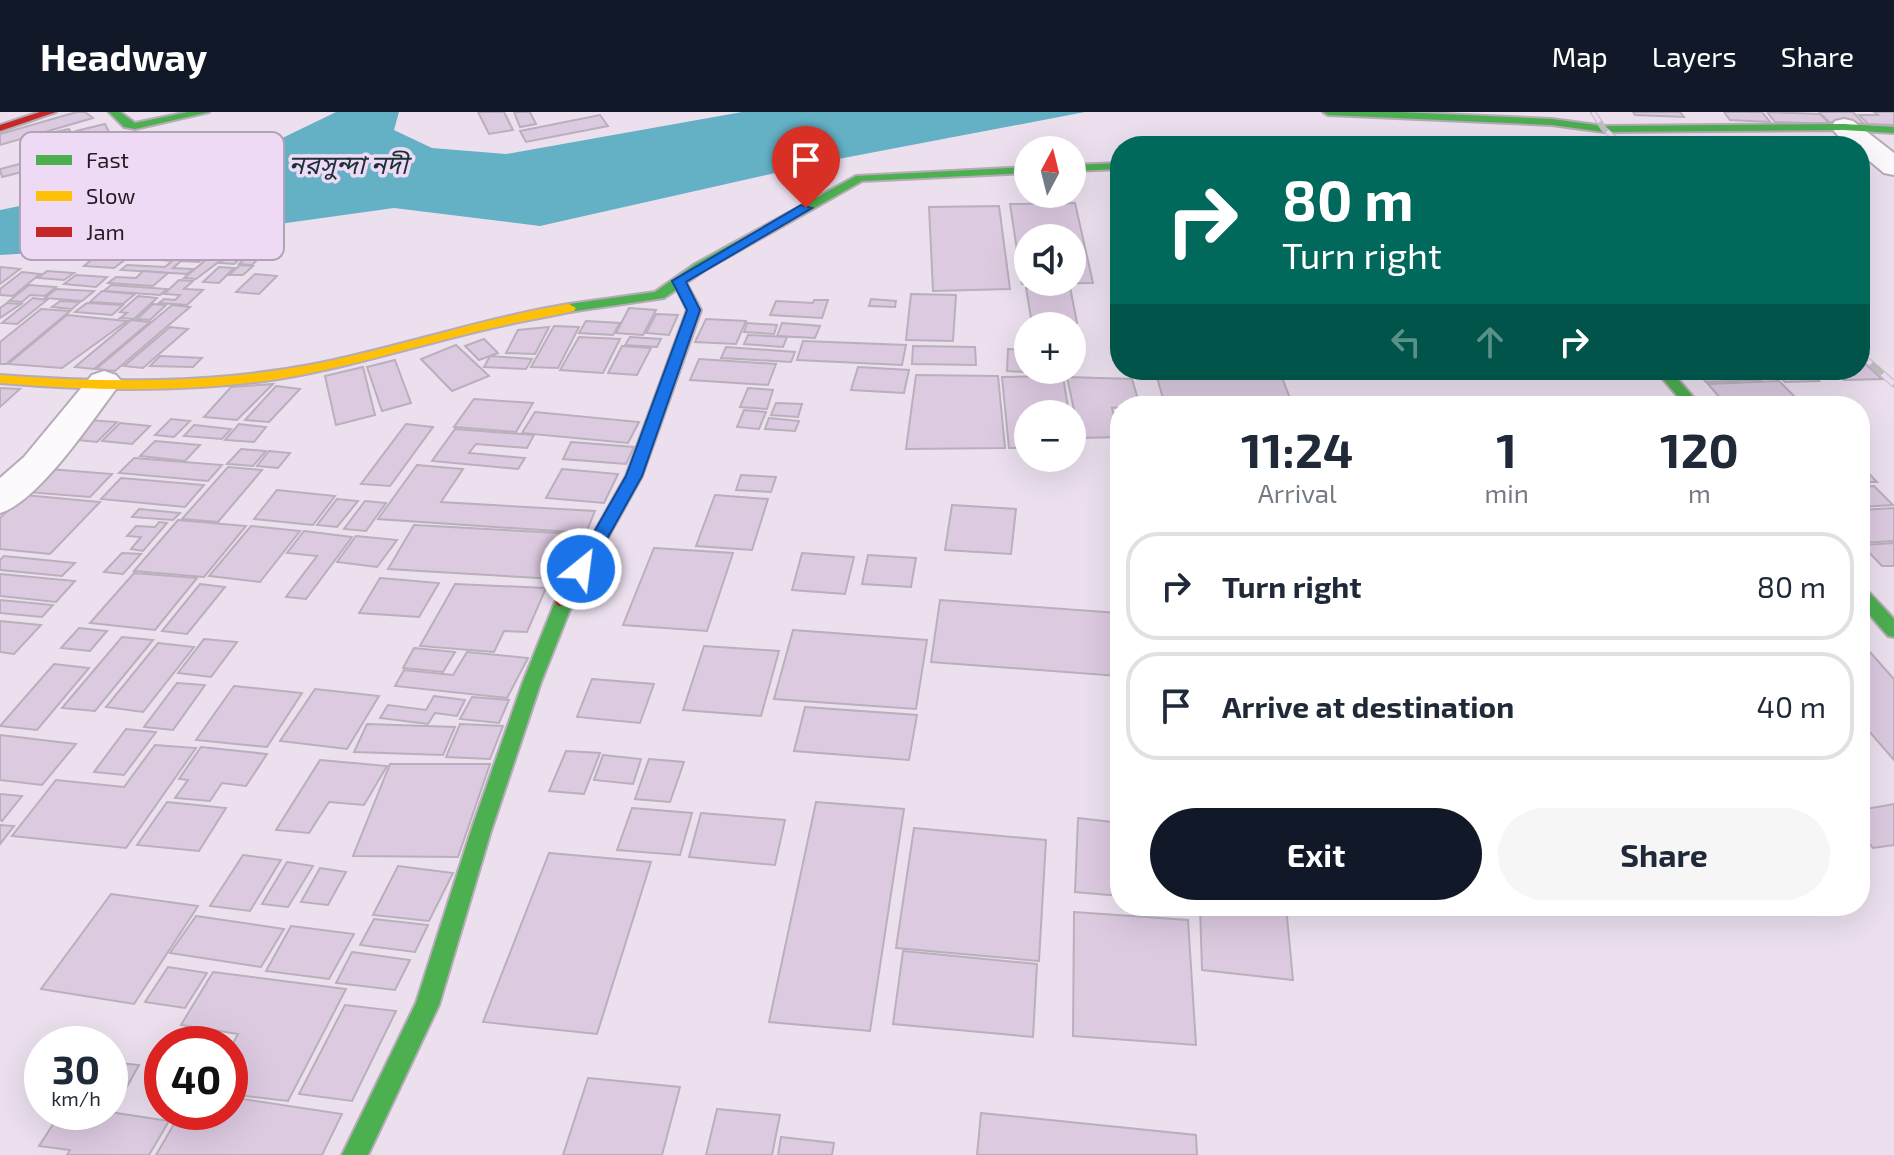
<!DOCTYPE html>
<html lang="en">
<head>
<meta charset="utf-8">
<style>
	:root { --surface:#fff; --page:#f6f6f7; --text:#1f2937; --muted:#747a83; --line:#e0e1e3; --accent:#111827 }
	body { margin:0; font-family:"Exo 2","Noto Sans Bengali",sans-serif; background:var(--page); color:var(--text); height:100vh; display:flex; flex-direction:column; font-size:30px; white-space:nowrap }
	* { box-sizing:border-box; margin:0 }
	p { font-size:26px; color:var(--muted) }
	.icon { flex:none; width:44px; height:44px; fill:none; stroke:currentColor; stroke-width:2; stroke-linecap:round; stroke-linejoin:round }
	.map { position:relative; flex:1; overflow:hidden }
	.side { position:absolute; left:1110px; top:284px; width:760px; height:520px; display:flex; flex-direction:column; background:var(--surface); border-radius:32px; box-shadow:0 8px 32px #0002 }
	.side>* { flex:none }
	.top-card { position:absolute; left:1110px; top:24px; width:760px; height:244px; border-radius:32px; box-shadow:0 8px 32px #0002; background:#00695c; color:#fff; overflow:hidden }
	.needle { width:52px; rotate:7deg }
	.buttons { position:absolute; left:1014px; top:24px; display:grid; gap:16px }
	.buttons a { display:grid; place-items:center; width:72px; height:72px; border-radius:50%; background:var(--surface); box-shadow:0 8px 32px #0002; font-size:40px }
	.speed { position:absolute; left:24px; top:914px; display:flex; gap:16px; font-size:40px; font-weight:700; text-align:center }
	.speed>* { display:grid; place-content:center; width:104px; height:104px; border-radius:50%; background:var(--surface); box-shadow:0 8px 32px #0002; line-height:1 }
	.speed small { font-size:20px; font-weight:400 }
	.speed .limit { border:12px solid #d22; background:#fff; color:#111 }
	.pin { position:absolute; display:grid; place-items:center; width:68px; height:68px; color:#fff; margin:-82px -34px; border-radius:50% 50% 50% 0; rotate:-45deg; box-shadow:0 0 8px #0007 }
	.pin .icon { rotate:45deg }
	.me { position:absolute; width:88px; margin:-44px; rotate:29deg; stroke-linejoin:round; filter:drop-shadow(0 0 6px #0008) }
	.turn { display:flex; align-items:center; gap:28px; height:168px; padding:0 40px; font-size:36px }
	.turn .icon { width:104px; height:104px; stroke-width:2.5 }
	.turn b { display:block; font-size:56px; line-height:68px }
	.lanes { display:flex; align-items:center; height:76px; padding:0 40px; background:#0003; justify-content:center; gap:40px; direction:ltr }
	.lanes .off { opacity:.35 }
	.eta { display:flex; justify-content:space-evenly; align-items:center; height:136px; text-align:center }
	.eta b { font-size:48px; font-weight:700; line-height:56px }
	.button { display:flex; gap:16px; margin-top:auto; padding:16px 40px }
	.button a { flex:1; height:92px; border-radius:48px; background:var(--accent); color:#fff; font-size:32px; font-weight:700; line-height:92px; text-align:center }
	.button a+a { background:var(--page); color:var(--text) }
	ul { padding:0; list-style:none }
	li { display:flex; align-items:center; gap:24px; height:108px; margin:0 16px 12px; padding:0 24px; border:4px solid var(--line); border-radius:32px }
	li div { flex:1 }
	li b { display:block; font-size:30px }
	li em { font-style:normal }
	header { display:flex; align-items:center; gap:48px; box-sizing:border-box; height:112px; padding:0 40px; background:var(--accent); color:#fff }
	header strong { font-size:38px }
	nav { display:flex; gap:44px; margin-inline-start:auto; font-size:28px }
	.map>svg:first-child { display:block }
	.water { fill:#64b1c6 }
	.building { fill:#dccae1; stroke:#b9b0bc; stroke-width:2; fill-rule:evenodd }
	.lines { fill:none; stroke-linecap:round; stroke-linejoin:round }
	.street-casing { stroke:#b5acb7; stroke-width:4 }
	.fast-casing { stroke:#b5acb7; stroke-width:4 }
	.slow-casing { stroke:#b5acb7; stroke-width:4 }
	.jam-casing { stroke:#b5acb7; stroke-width:4 }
	.street { fill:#fcfafd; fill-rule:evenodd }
	.fast { fill:#4caf50; fill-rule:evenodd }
	.slow { fill:#ffc107; fill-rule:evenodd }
	.jam { fill:#c62828; fill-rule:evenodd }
	.rail-far1-casing { stroke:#c1bec1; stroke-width:6 }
	.rail-casing { stroke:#c1bec1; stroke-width:7 }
	.rail-far1 { stroke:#efdaf5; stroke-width:4; stroke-dasharray:12; stroke-linecap:butt }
	.rail { stroke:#efdaf5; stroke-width:5; stroke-dasharray:15; stroke-linecap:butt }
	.route { fill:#1a73e8; stroke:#114b97; stroke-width:2 }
	.labels { text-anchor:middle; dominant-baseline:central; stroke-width:7; stroke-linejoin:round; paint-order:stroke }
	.far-water-label { font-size:26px; font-style:italic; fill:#193137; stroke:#efdaf5 }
	.key { fill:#efdaf5; stroke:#b2a1b7; stroke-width:2 }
	.key-label { font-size:22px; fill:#231c25 }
</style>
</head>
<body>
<header>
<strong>Headway</strong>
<nav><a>Map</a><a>Layers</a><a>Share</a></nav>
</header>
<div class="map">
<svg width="1894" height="1043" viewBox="0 0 1894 1043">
	<rect width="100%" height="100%" fill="#ece0ef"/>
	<polygon class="water" points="336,0 399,0 394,18 432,36 506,42 742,0 1085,0 833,48 540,114 394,96 99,137 0,143 0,98 109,76 214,48 274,30"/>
	<g class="building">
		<polygon points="77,0 85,0 93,6 0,33 0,22"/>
		<polygon points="478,0 504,0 513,18 489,22"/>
		<polygon points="514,0 530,0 536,12 520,15"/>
		<polygon points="1633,0 1680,0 1684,5 1635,3"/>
		<polygon points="1724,0 1762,0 1770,10 1730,8"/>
		<polygon points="1767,0 1820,2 1830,12 1775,10"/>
		<polygon points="1819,0 1853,0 1864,12 1829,10"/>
		<polygon points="1874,0 1894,0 1894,13 1868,12 1859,3 1878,3"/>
		<polygon points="600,3 608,14 526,30 520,19"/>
		<polygon points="105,12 111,24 81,30 76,19"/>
		<polygon points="69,17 85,45 43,55 28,26"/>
		<polygon points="31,49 34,57 2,65 0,57"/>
		<path d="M1075 91 1093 171 1022 172 1010 92ZM1028 126H1072V170H1028Z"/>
		<polygon points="999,94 1010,177 933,179 929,95"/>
		<polygon points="237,136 251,137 234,152 220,151"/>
		<polygon points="253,139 266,139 252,153 239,152"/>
		<polygon points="141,141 204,146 199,150 181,149 173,156 193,157 187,162 121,158 127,153 165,155 172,149 136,146"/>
		<polygon points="96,144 126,147 114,156 84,154"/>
		<polygon points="207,147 221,148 196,167 184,166"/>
		<polygon points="240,153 253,154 243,163 229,163"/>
		<polygon points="219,155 234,156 219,171 203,170"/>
		<polygon points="0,156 1,155 20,157 0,172"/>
		<polygon points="47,159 74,161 64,168 38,166"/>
		<polygon points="143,159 168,161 153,174 108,171 116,165 136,166"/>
		<polygon points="22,160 40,162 13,184 0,183 0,177"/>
		<polygon points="255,162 277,164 259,182 236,180"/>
		<polygon points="76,163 107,165 96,175 64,172"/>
		<polygon points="179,168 193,169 184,177 203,178 187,193 159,191 164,187 175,188 180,183 164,182"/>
		<polygon points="29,173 56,175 45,184 30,183 22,190 9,189"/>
		<polygon points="111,173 167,177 160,183 104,179"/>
		<polygon points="1070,175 1077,211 1032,212 1026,176"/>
		<polygon points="56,177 94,179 82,189 45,186"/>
		<polygon points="102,179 135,182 123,192 90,190"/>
		<polygon points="911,182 956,183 953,229 906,228"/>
		<polygon points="138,184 157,186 134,207 120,206 127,201 120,200"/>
		<polygon points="33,186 47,188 17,212 2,211"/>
		<polygon points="871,187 896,189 895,195 869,194"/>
		<polygon points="814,188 828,188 822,206 770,203 776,189 813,191"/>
		<polygon points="60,189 80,190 72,197 52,195"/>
		<polygon points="7,191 21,192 0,206 0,196"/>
		<polygon points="87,191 123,193 112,203 75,200"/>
		<polygon points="153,192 166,193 150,208 137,207"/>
		<polygon points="172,193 190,195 115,259 96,257"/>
		<polygon points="629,196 656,198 643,223 616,221"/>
		<polygon points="41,197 70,199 6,252 0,252 0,230"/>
		<polygon points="656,202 678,203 669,223 646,221"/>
		<polygon points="67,203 127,209 62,256 8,252"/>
		<polygon points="706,207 746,209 736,232 695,230"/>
		<polygon points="131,208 150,210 94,257 75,255"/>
		<polygon points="586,209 620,211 613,223 579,221"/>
		<polygon points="747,211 777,213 774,222 744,220"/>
		<polygon points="782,211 820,214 815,226 777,224"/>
		<polygon points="554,214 579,215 558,256 531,255"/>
		<polygon points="170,215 188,217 143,256 124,254"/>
		<polygon points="549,215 535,242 506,241 518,218"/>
		<polygon points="748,223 787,225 783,235 744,232"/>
		<polygon points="579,225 620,227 603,261 560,258"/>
		<polygon points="630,225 661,227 657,235 625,233"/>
		<polygon points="484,227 498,241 479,248 465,234"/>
		<polygon points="803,229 906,233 902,253 797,248"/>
		<polygon points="456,233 489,264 452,279 421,247"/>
		<polygon points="622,234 651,236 637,263 608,261"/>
		<polygon points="913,234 975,235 976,253 912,252"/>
		<polygon points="726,235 795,240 791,250 721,246"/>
		<polygon points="1008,237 1028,238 1028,258 1042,258 1042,261 1007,259"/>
		<polygon points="160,244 202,246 193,255 150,254"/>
		<polygon points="490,244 532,247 526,257 484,255"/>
		<polygon points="699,247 776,252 768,273 690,268"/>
		<polygon points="1860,247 1882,267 1844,268 1834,258 1860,258"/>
		<polygon points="395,248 411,291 382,299 367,255"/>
		<polygon points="363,255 375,303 336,313 325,264"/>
		<polygon points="858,255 909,258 904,281 851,278"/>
		<polygon points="1255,258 1269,258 1270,263 1281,263 1293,294 1165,294 1157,265 1168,264 1167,261 1227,263 1226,259 1243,259 1244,263 1256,263"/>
		<polygon points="1695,258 1768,258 1769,259 1754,260 1761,268 1706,270"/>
		<polygon points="1773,258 1808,258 1819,269 1785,270"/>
		<polygon points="916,263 998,264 1005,336 906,337"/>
		<polygon points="1063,264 1069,302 1028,302 1028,336 1009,336 1002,265"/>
		<polygon points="1067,265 1132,267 1140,294 1112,296 1119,325 1080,326"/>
		<polygon points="1779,269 1804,294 1727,294 1708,272"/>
		<polygon points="273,272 237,308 204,305 231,275"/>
		<polygon points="276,274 300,277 269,310 245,308"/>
		<polygon points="0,276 20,277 0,295"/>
		<polygon points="748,276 773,278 767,297 740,295"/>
		<polygon points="474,287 533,291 516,320 454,315"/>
		<polygon points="776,291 802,292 798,305 771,303"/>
		<polygon points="744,298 766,300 759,317 737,315"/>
		<polygon points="535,300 639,310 628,331 522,321"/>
		<polygon points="769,306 799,309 795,319 765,317"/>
		<polygon points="171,307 190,309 174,325 155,323"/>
		<polygon points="88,308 117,310 97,330 67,327"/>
		<polygon points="120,311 150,314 132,332 102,329"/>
		<polygon points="239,312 266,315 254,330 225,328"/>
		<polygon points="406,312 433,315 390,374 361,372"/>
		<polygon points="194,313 231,317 222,327 184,324"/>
		<polygon points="455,317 534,323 527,336 476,332 469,341 525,346 518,357 432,349"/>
		<polygon points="155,329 200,333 185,349 140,344"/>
		<polygon points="571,330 634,335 626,352 563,347"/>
		<polygon points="241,337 266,339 253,354 227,352"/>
		<polygon points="269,339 290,341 278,356 257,354"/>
		<polygon points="134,346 222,353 208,369 119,361"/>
		<polygon points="1860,352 1877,370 1860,370"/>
		<polygon points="417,353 463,357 441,390 595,399 586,421 378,407"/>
		<polygon points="228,355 262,358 218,410 182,407"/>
		<polygon points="49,357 112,362 90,385 26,380"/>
		<polygon points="562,357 618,362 604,391 546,386"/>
		<polygon points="741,363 776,365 771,380 736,378"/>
		<polygon points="121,366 204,373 185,395 101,387"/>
		<polygon points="1874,374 1893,393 1860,395 1860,375"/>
		<polygon points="277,378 335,384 313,413 254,407"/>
		<polygon points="24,383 100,390 50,442 0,437 0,406"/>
		<polygon points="715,383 768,387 752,438 696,434"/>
		<polygon points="337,387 358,389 337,415 317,413"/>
		<polygon points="365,389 386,391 366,419 344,417"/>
		<polygon points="952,393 1016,397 1011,442 945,438"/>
		<polygon points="1894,396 1894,429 1860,431 1860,398"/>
		<polygon points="139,397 180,401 173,408 132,405"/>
		<polygon points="178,408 246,414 204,465 134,459"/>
		<polygon points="159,410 167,411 143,439 131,437 141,425 127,424 136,414 155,415"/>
		<polygon points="414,413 577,422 556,467 388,457"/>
		<polygon points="251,414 300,419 260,470 209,464"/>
		<polygon points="304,419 352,425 306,487 286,485 317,444 287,441"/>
		<polygon points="356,424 397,428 377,455 337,450"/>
		<polygon points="1894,431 1894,454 1882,454 1862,433"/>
		<polygon points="654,436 733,441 707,519 623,513"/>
		<polygon points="122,441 141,442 123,462 104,460"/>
		<polygon points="802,441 854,445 845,482 792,478"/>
		<polygon points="868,443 916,446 911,475 862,472"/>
		<polygon points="4,444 75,451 62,464 0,458 0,448"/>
		<polygon points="134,461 197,466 155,518 90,511"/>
		<polygon points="0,462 75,469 56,490 0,484"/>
		<polygon points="380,466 439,471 419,505 359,501"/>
		<polygon points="200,472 225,475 187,522 162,519"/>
		<polygon points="455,472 546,476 527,520 504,519 494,540 420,534"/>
		<polygon points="0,488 53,493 42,505 0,501"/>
		<polygon points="940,488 1118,501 1118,564 931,550"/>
		<polygon points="0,509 41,513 14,542 0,540"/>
		<polygon points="79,516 107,519 90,539 61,536"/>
		<polygon points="793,518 927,528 916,597 774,587"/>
		<polygon points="122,525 153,528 95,599 62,596"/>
		<polygon points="204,527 237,530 211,565 178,561"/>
		<polygon points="1860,529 1894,567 1894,648 1860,609"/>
		<polygon points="158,531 194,535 143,600 106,595"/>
		<polygon points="704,534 779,539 761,604 683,598"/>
		<polygon points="414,536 455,540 443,560 403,556"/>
		<polygon points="467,540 528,546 507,586 395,574 404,558 453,563"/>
		<polygon points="54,552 89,556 37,618 0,614"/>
		<polygon points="592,567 654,572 640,611 577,605"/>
		<polygon points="177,571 205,573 173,618 144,615"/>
		<polygon points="234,574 302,581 267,635 196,628"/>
		<polygon points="315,577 379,584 347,637 280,629"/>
		<polygon points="434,584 465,588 457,604 435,601 428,612 380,606 388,593 426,598"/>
		<polygon points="472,585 509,588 499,611 460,607"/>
		<polygon points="805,595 917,603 909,648 794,639"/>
		<polygon points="367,612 455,615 443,643 354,640"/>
		<polygon points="460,612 503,614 490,647 446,645"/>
		<polygon points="126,617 156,620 124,663 94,660"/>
		<polygon points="0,623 76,632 42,673 0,668"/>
		<polygon points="155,633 196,636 126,736 12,724 56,668 124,675"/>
		<polygon points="201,635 267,642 246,674 222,671 210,689 175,686 188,668 179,667"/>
		<polygon points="566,639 600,641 584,682 549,679"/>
		<polygon points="603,643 641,647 633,672 594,668"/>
		<polygon points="649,647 684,650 670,690 635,687"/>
		<polygon points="320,648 387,654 364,693 329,690 309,721 276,718"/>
		<polygon points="390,652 490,652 458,745 353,744"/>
		<polygon points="0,682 22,684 2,709 0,708"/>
		<polygon points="167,690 226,696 199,739 137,733"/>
		<polygon points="816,690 904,697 870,919 769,910"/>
		<polygon points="1894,692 1894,733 1873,736 1860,721 1860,698"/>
		<polygon points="632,696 692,701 680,743 617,738"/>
		<polygon points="701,701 785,708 775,753 689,745"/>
		<polygon points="1078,706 1120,711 1120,784 1075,780"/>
		<polygon points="0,713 14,714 0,732"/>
		<polygon points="914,716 1046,728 1039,849 896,836"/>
		<polygon points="549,741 651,750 597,922 483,910"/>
		<polygon points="243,743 281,748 250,799 210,794"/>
		<polygon points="287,750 313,754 288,795 262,792"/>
		<polygon points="398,754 453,761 429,809 373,803"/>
		<polygon points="320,756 346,760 328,793 301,790"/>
		<polygon points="111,782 198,794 134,892 41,877"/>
		<polygon points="1200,794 1286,794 1293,868 1202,858"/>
		<polygon points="1074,800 1188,808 1196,933 1073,924"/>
		<polygon points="196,804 284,817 261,855 170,841"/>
		<polygon points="374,807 428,813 415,840 360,833"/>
		<polygon points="291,814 354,822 329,867 266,859"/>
		<polygon points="903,839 1037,852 1033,925 893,912"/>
		<polygon points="352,840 410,848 395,878 336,871"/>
		<polygon points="168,855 207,861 185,896 145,890"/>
		<polygon points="213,860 346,877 288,989 230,982 230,937 238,922 181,913"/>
		<polygon points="345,893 396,899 352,989 299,982"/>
		<polygon points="110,950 139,953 124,980 110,979"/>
		<polygon points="588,966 680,975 662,1043 563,1043"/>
		<polygon points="230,985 342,1002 322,1043 156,1043 181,1000 230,1000"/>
		<polygon points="717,997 780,1003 772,1043 706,1043"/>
		<polygon points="61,1000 110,1000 169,1009 149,1043 67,1043 70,1038 39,1034"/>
		<polygon points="981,1001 1196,1023 1197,1043 977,1043"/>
		<polygon points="781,1025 834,1031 832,1043 778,1043"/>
	</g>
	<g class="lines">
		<defs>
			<g id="street">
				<path d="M1844 7 1853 9 1894 41V63L1884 61 1860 41V34C1848 34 1838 25 1831 15L1835 9Z"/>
				<path d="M104 259 116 263 122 270 116 277C91 310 38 390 0 401V366L24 345 92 263Z"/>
			</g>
			<g id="fast">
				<polygon points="109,0 120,0 135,11 188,0 209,0 135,17 124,15"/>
				<polygon points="1323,0 1399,0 1552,7 1604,14 1844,12 1894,15 1894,21 1844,18 1604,20 1552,13 1328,3"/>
				<polygon points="1120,51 1120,57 1072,59 1072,53"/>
				<polygon points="1028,55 1028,61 862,69 705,158 664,186 569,200 562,196 569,192 655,180 695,152 856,64"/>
				<polygon points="1655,258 1670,258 1701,294 1686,294"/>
				<polygon points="1860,475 1866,477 1894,507 1894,525 1888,524 1860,492"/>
				<polygon points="564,484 573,490 541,570 491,719 439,893 368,1043 342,1043 416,891 471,719 523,570 555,490"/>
			</g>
			<path id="slow" d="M569 192 576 196 574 199C542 206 510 211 479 219 412 235 346 256 278 267 186 281 93 279 0 271V263C105 271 211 272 315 252 400 235 483 206 569 192Z"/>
			<g id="jam">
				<polygon points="40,0 56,0 0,19 0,13"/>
				<polygon points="679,165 685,169 701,198 642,364 570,494 558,494 555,490 626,364 687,198 673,169"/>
			</g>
		</defs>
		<use href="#street" class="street-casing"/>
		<use href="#fast" class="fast-casing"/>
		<use href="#slow" class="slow-casing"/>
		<use href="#jam" class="jam-casing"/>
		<use href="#street" class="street"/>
		<use href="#fast" class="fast"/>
		<use href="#slow" class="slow"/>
		<use href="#jam" class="jam"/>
		<defs>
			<polyline id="rail-far1" points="1593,0 1604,17 1624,34"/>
			<polyline id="rail" points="1860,242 1894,272"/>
		</defs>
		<use href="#rail-far1" class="rail-far1-casing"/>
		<use href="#rail" class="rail-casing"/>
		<use href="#rail-far1" class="rail-far1"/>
		<use href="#rail" class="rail"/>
	</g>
	<polygon class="route" points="801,93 812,96 686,170 700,198 642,364 588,461 575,461 573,457 626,364 687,198 672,169"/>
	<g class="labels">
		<g class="far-water-label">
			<text x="348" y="51">নরসুন্দা নদী</text>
		</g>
	</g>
	<rect x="20" y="20" width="264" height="128" rx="12" class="key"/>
	<rect x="36" y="43" width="36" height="10" fill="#4caf50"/>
	<rect x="36" y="79" width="36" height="10" fill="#ffc107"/>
	<rect x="36" y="115" width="36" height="10" fill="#c62828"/>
	<g class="key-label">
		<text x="86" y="56">Fast</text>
		<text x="86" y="92">Slow</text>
		<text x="86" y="128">Jam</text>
	</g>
</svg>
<div class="buttons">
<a><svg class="needle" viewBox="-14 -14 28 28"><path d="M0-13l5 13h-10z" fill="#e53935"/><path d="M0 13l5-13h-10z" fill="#747a83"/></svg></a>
<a><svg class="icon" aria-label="sound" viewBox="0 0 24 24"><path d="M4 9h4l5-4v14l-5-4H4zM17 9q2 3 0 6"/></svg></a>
<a>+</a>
<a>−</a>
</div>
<div class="speed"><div>30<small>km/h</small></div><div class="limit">40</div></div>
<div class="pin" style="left:806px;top:96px;background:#d93025"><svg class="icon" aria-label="arrive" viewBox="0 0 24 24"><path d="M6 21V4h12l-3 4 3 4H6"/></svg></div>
<svg class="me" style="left:581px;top:457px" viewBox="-20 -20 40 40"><circle r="17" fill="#1a73e8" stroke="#fff" stroke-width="3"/><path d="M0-11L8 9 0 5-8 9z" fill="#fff"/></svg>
<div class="top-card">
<div class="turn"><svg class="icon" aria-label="right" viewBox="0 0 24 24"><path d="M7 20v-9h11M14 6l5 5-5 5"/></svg><div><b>80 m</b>Turn right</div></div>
<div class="lanes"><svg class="icon off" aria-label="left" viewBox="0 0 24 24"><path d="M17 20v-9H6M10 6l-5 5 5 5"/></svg><svg class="icon off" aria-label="ahead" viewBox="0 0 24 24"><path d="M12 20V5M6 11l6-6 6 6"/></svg><svg class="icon" aria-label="right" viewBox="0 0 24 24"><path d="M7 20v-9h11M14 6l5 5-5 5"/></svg></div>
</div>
<section class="side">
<div class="eta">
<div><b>11:24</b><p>Arrival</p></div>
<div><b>1</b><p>min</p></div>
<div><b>120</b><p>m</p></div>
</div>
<ul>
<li><svg class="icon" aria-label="right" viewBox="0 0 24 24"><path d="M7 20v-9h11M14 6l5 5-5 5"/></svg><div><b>Turn right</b></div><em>80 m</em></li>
<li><svg class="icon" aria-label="arrive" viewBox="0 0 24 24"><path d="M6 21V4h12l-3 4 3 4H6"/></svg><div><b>Arrive at destination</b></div><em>40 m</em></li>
</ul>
<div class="button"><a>Exit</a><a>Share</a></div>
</section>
</div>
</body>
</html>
